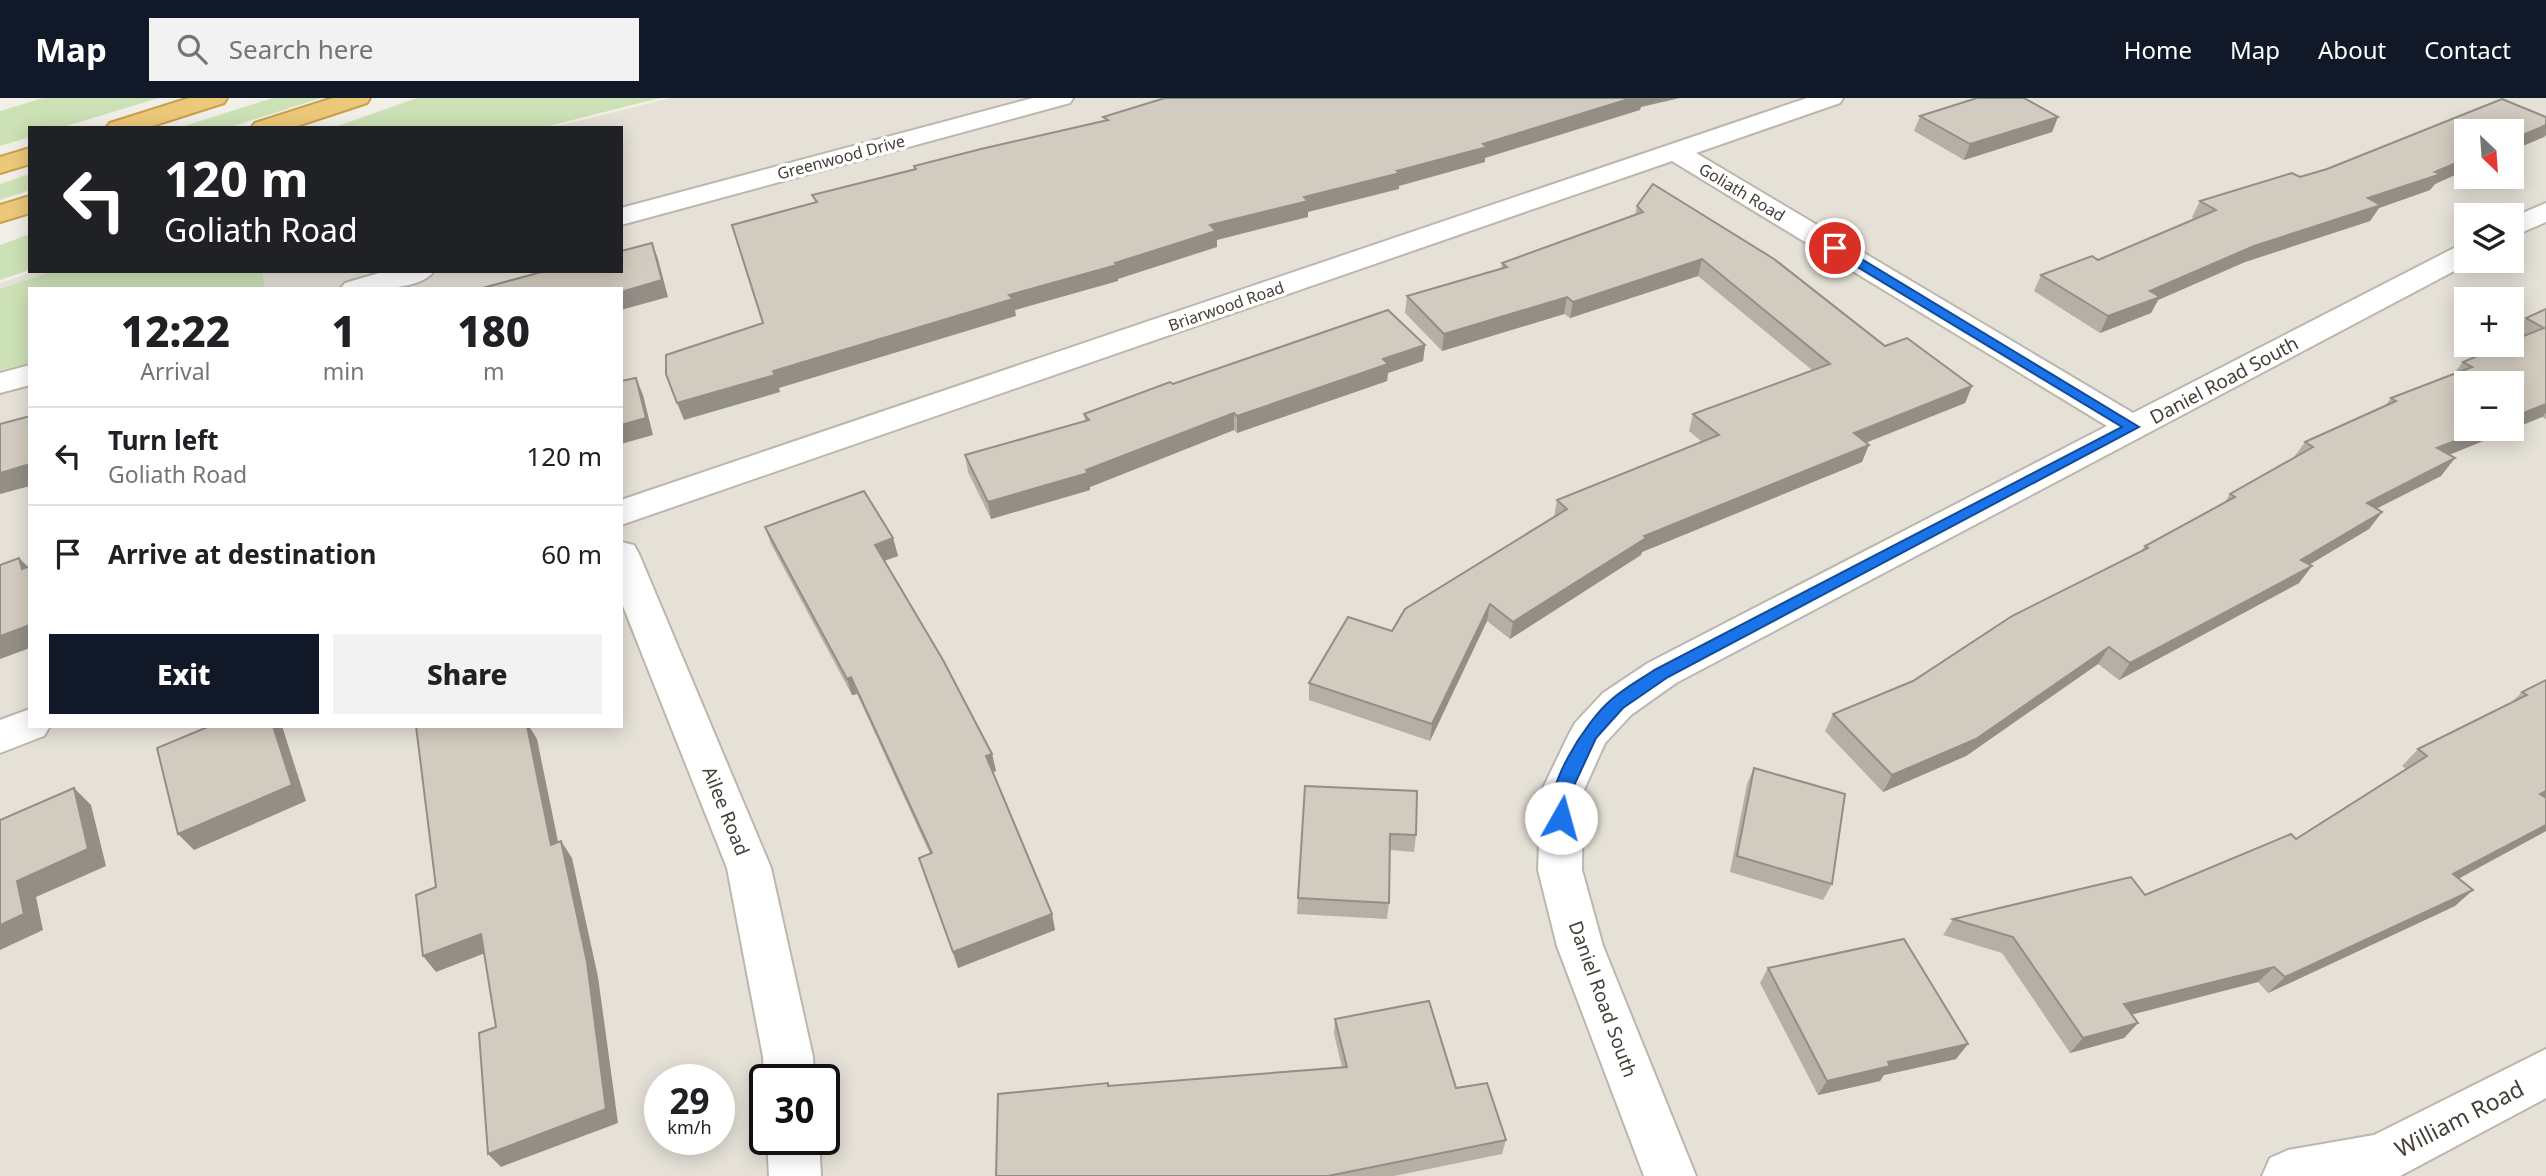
<!DOCTYPE html>
<html lang="en">
<head>
<meta charset="utf-8">
<style>
	:root { --surface:#fff; --page:#f2f2f2; --text:#202124; --muted:#757577; --line:#e0e0e0; --accent:#111827 }
	body { margin:0; font-family:"Noto Sans",sans-serif; background:var(--page); color:var(--text); height:100vh; display:flex; flex-direction:column; font-size:26px; white-space:nowrap }
	* { box-sizing:border-box; margin:0 }
	p { font-size:23px; color:var(--muted) }
	.icon { flex:none; width:38px; height:38px; fill:none; stroke:currentColor; stroke-width:2; stroke-linecap:round; stroke-linejoin:round }
	.map { position:relative; flex:1; overflow:hidden }
	.side { position:absolute; left:28px; top:189px; width:595px; height:441px; display:flex; flex-direction:column; background:var(--surface); border-radius:0px; box-shadow:0 4px 18px #0003 }
	.side>* { flex:none }
	.guide { position:absolute; left:28px; top:28px; width:595px; height:147px; border-radius:0px; box-shadow:0 4px 18px #0003; background:#202124; color:#fff; overflow:hidden }
	.needle { width:46px; rotate:155deg }
	.controls { position:absolute; left:2454px; top:21px; display:grid; gap:14px }
	.controls a { display:grid; place-items:center; width:70px; height:70px; border-radius:0px; background:var(--surface); box-shadow:0 4px 18px #0003; font-size:35px }
	.speed { position:absolute; left:644px; top:966px; display:flex; gap:14px; font-size:35px; font-weight:700; text-align:center }
	.speed>* { display:grid; place-content:center; width:91px; height:91px; border-radius:50%; background:var(--surface); box-shadow:0 4px 18px #0003; line-height:1 }
	.speed small { font-size:18px; font-weight:400 }
	.speed .limit { border:4px solid #111; border-radius:10px; background:#fff; color:#111 }
	.pin { position:absolute; display:grid; place-items:center; width:60px; height:60px; color:#fff; margin:-30px; border:4px solid #fff; border-radius:50%; box-shadow:0 2px 7px #0007 }
	.me { position:absolute; width:77px; margin:-38px; rotate:7deg; stroke-linejoin:round; filter:drop-shadow(0 0 5px #0008) }
	.turn { display:flex; align-items:center; gap:24px; height:147px; padding:0 21px; font-size:32px }
	.turn .icon { width:91px; height:91px; stroke-width:2.5 }
	.turn b { display:block; font-size:49px; line-height:60px }
	.eta { display:flex; justify-content:space-evenly; align-items:center; height:119px; text-align:center }
	.eta b { font-size:42px; font-weight:800; line-height:49px }
	.primary-button { display:flex; gap:14px; margin-top:auto; padding:14px 21px }
	.primary-button a { flex:1; height:80px; border-radius:0px; background:var(--accent); color:#fff; font-size:28px; font-weight:800; line-height:80px; text-align:center }
	.primary-button a+a { background:var(--page); color:var(--text) }
	ul { padding:0; list-style:none }
	li { display:flex; align-items:center; gap:21px; height:98px; padding:0 21px; border-top:2px solid var(--line) }
	li div { flex:1 }
	li b { display:block; font-size:26px }
	li em { font-style:normal }
	header { display:flex; align-items:center; gap:42px; box-sizing:border-box; height:98px; padding:0 35px; background:var(--accent); color:#fff }
	header strong { font-size:33px }
	nav { display:flex; gap:38px; margin-inline-start:auto; font-size:24px }
	.search { width:490px; height:63px; background:var(--page); display:flex; align-items:center; gap:18px; box-sizing:border-box; padding:0 24px; border-radius:0px; color:var(--muted); font-size:26px }
	.map>svg:first-child { display:block }
	.residential { fill:#e5e1d7; fill-rule:evenodd }
	.green { fill:#cde1b6 }
	.lines { fill:none; stroke-linecap:round; stroke-linejoin:round }
	.minor-casing { stroke:#bcb7ac; stroke-width:4 }
	.motorway-casing { stroke:#ca9f4b; stroke-width:4 }
	.minor { fill:#fff; fill-rule:evenodd }
	.motorway { fill:#ecc979; fill-rule:evenodd }
	.wall { fill:#b5afa4 }
	.shaded-wall { fill:#938e86 }
	.building { fill:#d2cbbf; stroke:#938e86; stroke-width:2 }
	.route { fill:#1a73e8; stroke:#114b97; stroke-width:2 }
	.labels { text-anchor:middle; dominant-baseline:central; stroke-width:7; stroke-linejoin:round; paint-order:stroke }
	.far-street-label { font-size:16px; fill:#454038; stroke:#fff }
	.street-label { font-size:19px; fill:#454038; stroke:#fff }
	.near-street-label { font-size:23px; fill:#454038; stroke:#fff }
</style>
</head>
<body>
<header>
<strong>Map</strong>
<div class="search"><svg class="icon" aria-label="search" viewBox="0 0 24 24"><circle cx="10" cy="10" r="6"/><path d="M15 15l6 6"/></svg>Search here</div>
<nav><a>Home</a><a>Map</a><a>About</a><a>Contact</a></nav>
</header>
<div class="map">
<svg width="2546" height="1078" viewBox="0 0 2546 1078">
	<rect width="100%" height="100%" fill="#f2efe9"/>
	<path class="residential" d="M671 0H2546V1078H0V185L35 173H621V30H549ZM2466 33H2511V79H2466ZM2466 117H2511V163H2466ZM30 191H621V628H30ZM2466 201H2511V247H2466ZM2466 285H2511V331H2466ZM660 982H719V1041H660ZM765 982H824V1041H765Z"/>
	<g class="green">
		<polygon points="43,0 159,0 60,30 30,30 30,39 0,48 0,13"/>
		<polygon points="273,0 321,0 227,30 178,30"/>
		<polygon points="417,0 660,0 541,30 332,30"/>
		<polygon points="30,76 30,92 0,102 0,86"/>
		<polygon points="30,136 30,172 0,182 0,147"/>
		<polygon points="54,173 262,173 265,191 30,191 30,265 0,272 0,191"/>
	</g>
	<g class="lines">
		<defs>
			<g id="minor">
				<polygon points="1033,0 1073,0 1070,5 621,127 621,110"/>
				<polygon points="1807,0 1843,0 1840,5 1696,55 2133,315 2456,149 2466,146 2466,163 2473,163 1676,585 1631,617 1605,645 1583,694 1582,772 1603,848 1696,1078 1644,1078 1557,848 1538,772 1541,694 1569,636 1575,625 1603,595 1648,565 2107,328 1672,63 621,427 621,402"/>
				<polygon points="2546,105 2546,124 2511,139 2511,120"/>
				<path d="M386 173H434C420 194 363 191 340 191L345 185Z"/>
				<polygon points="30,267 30,287 0,295 0,275"/>
				<polygon points="621,444 634,447 639,456 771,770 813,959 814,982 764,982 763,959 727,770 621,503"/>
				<polygon points="30,611 30,628 50,628 44,638 0,655 0,622"/>
				<polygon points="2546,951 2546,1000 2400,1078 2262,1078 2270,1060 2288,1052 2374,1037"/>
				<polygon points="767,1041 819,1041 821,1078 769,1078"/>
			</g>
			<g id="motorway">
				<polygon points="189,0 227,0 224,5 146,30 106,30 110,25"/>
				<polygon points="333,0 370,0 367,5 291,30 251,30 255,25"/>
				<polygon points="30,50 30,66 0,75 0,59"/>
				<polygon points="30,98 30,115 0,124 0,107"/>
			</g>
		</defs>
		<use href="#minor" class="minor-casing"/>
		<use href="#motorway" class="motorway-casing"/>
		<use href="#minor" class="minor"/>
		<use href="#motorway" class="motorway"/>
	</g>
	<g class="wall">
		<polygon points="1920,18 2058,19 2052,34 1964,62 1914,33"/>
		<polygon points="2546,19 2546,37 2544,39 2511,53 2511,33 2466,72 2435,86 2430,92 2379,110 2370,123 2245,164 2158,202 2151,215 2100,235 2034,193 2041,177 2098,162 2194,121 2192,119 2200,103"/>
		<polygon points="1637,108 1885,248 1972,288 1965,305 1866,345 1862,364 1642,454 1641,457 1510,541 1487,523 1430,643 1309,602 1309,585 1392,533 1554,419 1557,402 1702,344 1689,333 1693,316 1812,272 1698,178 1570,220 1564,216 1442,253 1405,215 1407,198 1501,171 1502,165 1635,117"/>
		<polygon points="2546,211 2546,321 2542,319 2449,357 2441,378 2377,410 2382,414 2369,431 2309,466 2299,485 2119,582 2098,566 1966,658 1883,694 1825,633 1833,616 1913,583 2141,453 2145,448 2225,404 2230,396 2294,359 2305,344 2385,308 2391,300 2454,275 2463,264 2519,240 2513,237 2526,220"/>
		<polygon points="1425,247 1423,263 1388,275 1387,283 1237,335 1234,332 1090,389 1090,392 991,421 968,374 965,357 1085,324 1084,316 1173,286"/>
		<polygon points="765,429 893,440 898,458 884,463 992,656 996,673 993,674 1052,816 1055,832 958,870 925,776 930,756 857,596 852,597 771,446"/>
		<polygon points="2546,582 2546,733 2458,780 2455,808 2268,895 2258,884 2131,916 2138,925 2124,940 2070,955 2002,855 1943,837 1953,821 2145,797 2296,741 2406,671 2402,668 2418,651 2511,605 2522,594"/>
		<polygon points="1754,670 1832,786 1823,802 1730,774 1747,686"/>
		<polygon points="1305,688 1416,737 1414,754 1390,752 1389,805 1387,821 1297,816"/>
		<polygon points="1768,870 1968,946 1956,961 1884,977 1880,983 1818,997 1760,885"/>
		<polygon points="1335,921 1456,990 1506,1042 1502,1056 1394,1078 996,1078 1109,988 1342,969 1334,936"/>
	</g>
	<g class="shaded-wall">
		<polygon points="1632,0 1680,0 1641,9 1640,12 1485,60 1485,64 1399,88 1399,91 1308,114 1308,119 1217,142 1217,149 1118,181 1118,183 1015,212 1016,218 779,290 780,294 684,322 677,305 1009,197 1115,165 1210,127 1304,99 1397,73"/>
		<polygon points="2058,19 2052,34 1964,62 1970,46"/>
		<polygon points="2546,27 2546,37 2544,39 2511,53 2511,42"/>
		<polygon points="2466,61 2466,72 2435,86 2430,92 2379,110 2370,123 2245,164 2158,202 2151,215 2100,235 2108,218 2150,193 2254,148"/>
		<polygon points="652,145 658,161 668,199 621,212 621,194"/>
		<polygon points="1702,161 1698,178 1570,220 1573,204"/>
		<polygon points="1567,199 1564,216 1442,253 1444,236"/>
		<polygon points="1425,247 1423,263 1388,275 1387,283 1237,335 1237,318 1383,261"/>
		<polygon points="636,280 643,297 653,337 621,346 621,327"/>
		<polygon points="1972,288 1965,305 1847,352 1854,335"/>
		<polygon points="2546,306 2546,315 2542,319 2424,367 2437,350 2485,331 2511,331 2511,320"/>
		<polygon points="1234,315 1234,332 1090,389 1090,392 991,421 988,404 1086,372"/>
		<polygon points="1869,347 1862,364 1642,454 1641,457 1510,541 1513,524 1644,438"/>
		<polygon points="2455,360 2441,378 2354,422 2367,405"/>
		<polygon points="30,366 30,388 0,396 0,375"/>
		<polygon points="2382,414 2369,431 2289,479 2301,462"/>
		<polygon points="893,440 898,458 880,464 875,447"/>
		<polygon points="19,460 30,471 22,471"/>
		<polygon points="2312,468 2299,485 2119,582 2130,565"/>
		<polygon points="1490,506 1487,523 1430,643 1432,626"/>
		<polygon points="30,527 30,550 0,561 0,538"/>
		<polygon points="2109,549 2098,566 1966,658 1883,694 1892,677"/>
		<polygon points="851,579 857,596 852,597 847,581"/>
		<polygon points="273,628 282,628 306,703 194,752 178,736"/>
		<polygon points="527,628 529,628 537,641 562,763 551,747"/>
		<polygon points="992,656 996,673 990,675 986,658"/>
		<polygon points="74,690 91,707 106,768 36,799 43,832 0,852 0,827 17,783"/>
		<polygon points="2546,693 2546,699 2522,712 2540,696"/>
		<polygon points="2546,727 2546,733 2436,793 2453,776"/>
		<polygon points="561,743 572,760 598,879 618,1025 501,1069 488,1056"/>
		<polygon points="2473,792 2455,808 2268,895 2285,879"/>
		<polygon points="1052,816 1055,832 958,870 953,854"/>
		<polygon points="481,836 493,852 436,874 423,858"/>
		<polygon points="2274,869 2258,884 2111,922 2124,906"/>
		<polygon points="2138,925 2124,940 2070,955 2083,940"/>
		<polygon points="1968,946 1956,961 1884,977 1880,983 1818,997 1827,983 1888,964"/>
	</g>
	<g class="building">
		<polygon points="1165,0 1632,0 1483,46 1487,49 1397,73 1400,75 1304,99 1308,103 1210,127 1216,133 1115,165 1117,167 1009,197 1013,201 773,273 775,277 677,305 666,276 666,257 763,225 732,127 817,104 812,97 916,71 914,68 981,51 1108,22 1103,19"/>
		<polygon points="1977,0 2024,0 2058,19 1970,46 1920,18"/>
		<polygon points="2502,1 2546,19 2546,27 2511,42 2511,33 2466,33 2466,61 2435,74 2441,76 2368,100 2381,107 2254,148 2150,193 2160,199 2108,218 2041,177 2092,158 2098,162 2216,112 2200,103 2292,75 2300,79 2327,71"/>
		<polygon points="1653,86 1774,161 1885,248 1907,240 1972,288 1854,335 1869,347 1644,438 1646,440 1513,524 1490,506 1432,626 1309,585 1348,519 1392,533 1405,511 1567,411 1557,402 1719,337 1693,316 1830,266 1702,161 1573,204 1567,199 1444,236 1407,198 1507,169 1502,165 1643,114 1637,108"/>
		<polygon points="652,145 662,182 621,194 621,191 479,191 545,173 621,173 621,153"/>
		<polygon points="2546,211 2546,306 2511,320 2511,285 2466,285 2466,331 2485,331 2437,350 2455,360 2367,405 2382,414 2301,462 2312,468 2130,565 2109,549 1976,641 1892,677 1833,616 1913,583 2012,518 2148,450 2145,448 2235,399 2230,396 2313,349 2305,344 2396,303 2391,300 2472,269 2463,264 2503,247 2511,247 2511,243 2544,230 2526,220"/>
		<polygon points="1388,212 1425,247 1383,261 1388,266 1237,318 1234,315 1086,372 1088,375 988,404 965,357 1089,322 1084,316 1170,284 1173,286"/>
		<polygon points="636,280 646,320 621,327 621,283"/>
		<polygon points="30,318 30,366 0,375 0,326"/>
		<polygon points="864,393 893,440 875,447 943,562 992,656 986,658 1052,816 953,854 919,760 932,755 851,579 847,581 765,429"/>
		<polygon points="19,460 22,471 30,468 30,527 0,538 0,467"/>
		<polygon points="2546,582 2546,693 2540,696 2546,700 2546,727 2453,776 2473,792 2285,879 2274,869 2124,906 2138,925 2083,940 2013,839 1953,821 2131,779 2145,797 2291,736 2296,741 2427,658 2418,651 2527,597 2522,594"/>
		<polygon points="210,628 273,628 292,687 178,736 157,650"/>
		<polygon points="416,628 510,628 510,629 514,628 527,628 551,747 561,743 587,864 606,1011 488,1056 479,935 496,929 481,836 423,858 416,797 436,789"/>
		<polygon points="1754,670 1845,696 1832,786 1737,758"/>
		<polygon points="1305,688 1417,693 1416,737 1390,736 1389,805 1298,800"/>
		<polygon points="74,690 88,751 17,783 24,816 0,827 0,722"/>
		<polygon points="1904,841 1968,946 1888,964 1890,968 1827,983 1768,870"/>
		<polygon points="1429,903 1456,990 1487,985 1506,1042 1328,1078 996,1078 998,996 1108,985 1108,988 1347,969 1335,921"/>
	</g>
	<path class="route" d="M1831 148H1840L2139 329 1668 579 1623 610 1596 640 1571 694 1567 725 1561 728 1555 725C1539 694 1587 622 1611 602 1624 590 1641 581 1656 571L2122 329 1831 153Z"/>
	<g class="labels">
		<g class="far-street-label">
			<text transform="translate(841 59) rotate(-15)">Greenwood Drive</text>
			<text transform="translate(1742 94) rotate(31)">Goliath Road</text>
			<text transform="translate(1226 208) rotate(-19)">Briarwood Road</text>
		</g>
		<g class="street-label">
			<text transform="translate(2224 282) rotate(-28)">Daniel Road South</text>
			<text transform="translate(726 713) rotate(68)">Ailee Road</text>
			<text transform="translate(1603 901) rotate(70)">Daniel Road South</text>
		</g>
		<g class="near-street-label">
			<text transform="translate(2459 1020) rotate(-27)">William Road</text>
		</g>
	</g>
</svg>
<div class="controls">
<a><svg class="needle" viewBox="-14 -14 28 28"><path d="M0-13l5 13h-10z" fill="#e53935"/><path d="M0 13l5-13h-10z" fill="#757577"/></svg></a>
<a><svg class="icon" aria-label="layers" viewBox="0 0 24 24"><path d="M12 4l9 5-9 5-9-5zM3 14l9 5 9-5"/></svg></a>
<a>+</a>
<a>−</a>
</div>
<div class="speed"><div>29<small>km/h</small></div><div class="limit">30</div></div>
<div class="pin" style="left:1835px;top:150px;background:#d93025"><svg class="icon" aria-label="arrive" viewBox="0 0 24 24"><path d="M6 21V4h12l-3 4 3 4H6"/></svg></div>
<svg class="me" style="left:1561px;top:720px" viewBox="-20 -20 40 40"><circle r="19" fill="#fff"/><path d="M0-13L10 11 0 6-10 11z" fill="#1a73e8"/></svg>
<div class="guide">
<div class="turn"><svg class="icon" aria-label="left" viewBox="0 0 24 24"><path d="M17 20v-9H6M10 6l-5 5 5 5"/></svg><div><b>120 m</b>Goliath Road</div></div>
</div>
<section class="side">
<div class="eta">
<div><b>12:22</b><p>Arrival</p></div>
<div><b>1</b><p>min</p></div>
<div><b>180</b><p>m</p></div>
</div>
<ul>
<li><svg class="icon" aria-label="left" viewBox="0 0 24 24"><path d="M17 20v-9H6M10 6l-5 5 5 5"/></svg><div><b>Turn left</b><p>Goliath Road</p></div><em>120 m</em></li>
<li><svg class="icon" aria-label="arrive" viewBox="0 0 24 24"><path d="M6 21V4h12l-3 4 3 4H6"/></svg><div><b>Arrive at destination</b></div><em>60 m</em></li>
</ul>
<div class="primary-button"><a>Exit</a><a>Share</a></div>
</section>
</div>
</body>
</html>
